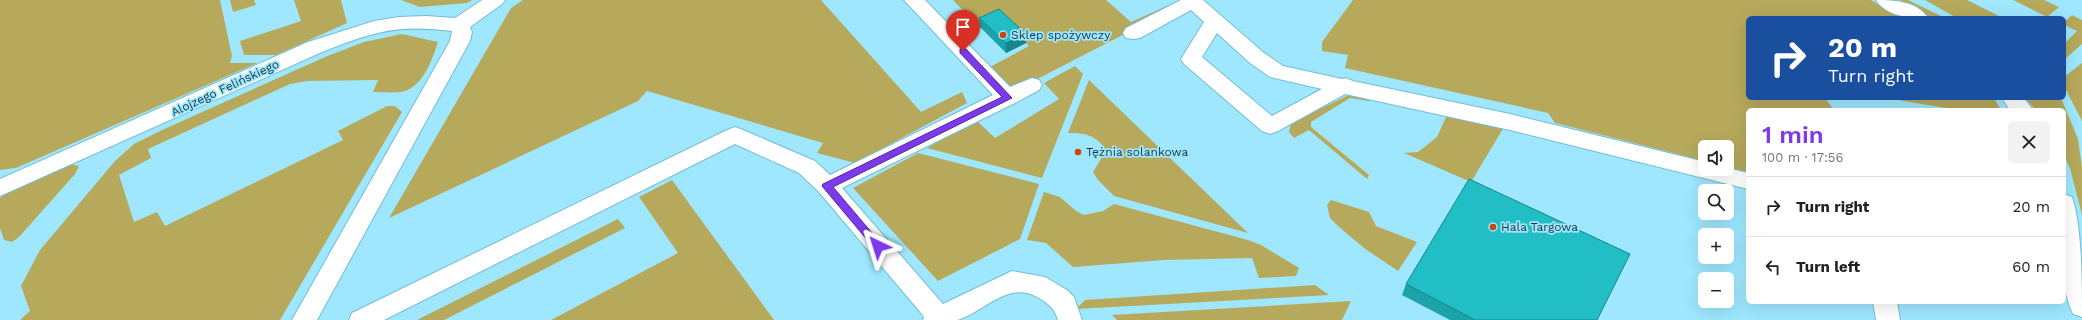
<!DOCTYPE html>
<html lang="en">
<head>
<meta charset="utf-8">
<style>
	:root { --surface:#fff; --page:#f2f2f2; --text:#222; --muted:#767676; --line:#e0e0e0; --accent:#7c3aed }
	body { margin:0; font-family:"Work Sans",sans-serif; background:var(--page); color:var(--text); height:100vh; display:flex; flex-direction:column; font-size:15px; white-space:nowrap }
	* { box-sizing:border-box; margin:0 }
	p { font-size:13px; color:var(--muted) }
	.icon { flex:none; width:22px; height:22px; fill:none; stroke:currentColor; stroke-width:2; stroke-linecap:round; stroke-linejoin:round }
	.map { position:relative; flex:1; overflow:hidden }
	.sheet { position:absolute; left:1746px; top:108px; width:320px; height:196px; display:flex; flex-direction:column; background:var(--surface); border-radius:6px; box-shadow:0 4px 16px #0002 }
	.sheet>* { flex:none }
	.banner { position:absolute; left:1746px; top:16px; width:320px; height:84px; border-radius:6px; box-shadow:0 4px 16px #0002; background:#1a4fa0; color:#fff; overflow:hidden }
	.tools { position:absolute; left:1698px; top:140px; display:grid; gap:8px }
	.tools a { display:grid; place-items:center; width:36px; height:36px; border-radius:6px; background:var(--surface); box-shadow:0 4px 16px #0002; font-size:20px }
	.pin { position:absolute; display:grid; place-items:center; width:34px; height:34px; color:#fff; margin:-41px -17px; border-radius:50% 50% 50% 0; rotate:-45deg; box-shadow:0 0 4px #0007 }
	.pin .icon { rotate:45deg }
	.me { position:absolute; width:44px; margin:-22px; rotate:319deg; stroke-linejoin:round; filter:drop-shadow(0 0 3px #0008) }
	.turn { display:flex; align-items:center; gap:14px; height:84px; padding:0 16px; font-size:18px }
	.turn .icon { width:52px; height:52px; stroke-width:2.5 }
	.turn b { display:block; font-size:28px; line-height:34px }
	.round { display:grid; place-items:center; flex:none; width:42px; height:42px; border-radius:6px; background:var(--page) }
	.summary { display:flex; align-items:center; justify-content:space-between; height:68px; padding:0 16px }
	h1 { font-size:24px; font-weight:600; line-height:30px; color:var(--accent) }
	ul { padding:0; list-style:none }
	li { display:flex; align-items:center; gap:12px; height:60px; padding:0 16px; border-top:1px solid var(--line) }
	li div { flex:1 }
	li b { display:block; font-size:15px }
	li em { font-style:normal }
	.map>svg:first-child { display:block }
	.green { fill:#b6a95c }
	.lines { fill:none; stroke-linecap:round; stroke-linejoin:round }
	.minor-casing { stroke:#75bcd3; stroke-width:2 }
	.minor { fill:#fff; fill-rule:evenodd }
	.wall { fill:#1ca3a9 }
	.shaded-wall { fill:#17858a }
	.building { fill:#21bec5; stroke:#17858a }
	.route { fill:#7c3aed; stroke:#51269a }
	.poi-dot { fill:#cb4503; stroke:#9ee7fe; stroke-width:1.5 }
	.labels { text-anchor:middle; dominant-baseline:central; stroke-width:3.5; stroke-linejoin:round; paint-order:stroke }
	.poi-label { font-size:12px; fill:#193740; stroke:#9ee7fe; text-anchor:start }
	.street-label { font-size:12px; fill:#193740; stroke:#9ee7fe }
</style>
</head>
<body>
<div class="map">
<svg width="2082" height="320" viewBox="0 0 2082 320">
	<rect width="100%" height="100%" fill="#9ee7fe"/>
	<g class="green">
		<polygon points="0,0 220,0 232,56 230,63 257,63 16,168 0,170"/>
		<polygon points="230,0 254,0 256,5 233,12"/>
		<polygon points="294,0 341,0 347,23 276,55 244,55 240,41 301,21"/>
		<polygon points="401,0 473,0 467,3 420,7"/>
		<polygon points="523,0 821,0 921,112 962,92 967,103 855,163 817,153 823,143 647,91 638,101 389,218 511,8"/>
		<polygon points="953,0 1106,0 1131,22 1169,5 1164,13 1140,26 1014,91 990,67 1029,46 1000,18 979,27"/>
		<polygon points="1353,0 1871,0 1902,18 1748,18 1748,98 1825,98 1834,110 1748,110 1748,172 1727,167 1727,147 1705,147 1705,161 1555,123 1548,113 1345,68 1348,55 1322,51 1322,42"/>
		<polygon points="1899,0 1908,0 1945,18 1932,18"/>
		<polygon points="1925,0 1967,0 2003,18 1957,18"/>
		<polygon points="2013,0 2044,0 2059,7 2047,17"/>
		<polygon points="2072,15 2082,20 2082,44 2064,60 2064,44 2077,31 2064,25 2064,22"/>
		<path d="M402 34 438 42C432 60 423 88 401 92 392 93 382 92 373 92L378 80 307 81 290 84 148 149 151 158 119 175 134 222 157 212 165 226 343 140 338 131 387 106H395L402 112 280 320H20L30 311 21 286 40 250 115 161 134 144 162 130 325 57 364 42Z"/>
		<polygon points="2082,63 2082,121 2065,88 2064,77"/>
		<polygon points="1075,66 1083,74 1042,178 927,148 977,121 995,138 1059,99 1044,83"/>
		<path d="M1089 80 1248 233 1114 196 1098 180 1093 172 1102 157 1104 147C1094 134 1083 133 1068 133Z"/>
		<polygon points="1353,93 1373,97 1369,101 1350,98 1311,122 1311,127 1369,175 1367,179 1309,130 1294,138 1289,132 1291,123"/>
		<polygon points="1886,98 1994,98 2001,110 1958,110"/>
		<polygon points="2025,98 2061,98 2078,139 2082,167 2082,215 2070,168 2064,156 2064,110 2036,110"/>
		<polygon points="1447,115 1504,127 1471,182 1404,153 1418,152 1437,137"/>
		<polygon points="918,153 1039,184 1020,239 938,281 853,188"/>
		<polygon points="71,164 79,166 75,174 19,237 12,242 4,240 0,228 0,198 2,196"/>
		<polygon points="672,180 774,320 551,320 678,253 639,197"/>
		<polygon points="1044,192 1060,197 1076,211 1084,215 1103,211 1114,204 1248,240 1261,245 1299,268 1296,276 1259,278 1252,258 1164,260 1073,267 1046,243 1027,240"/>
		<polygon points="1331,200 1369,212 1376,226 1417,242 1398,271 1364,248 1339,227 1330,218 1327,205"/>
		<polygon points="618,219 625,228 444,320 417,320"/>
		<polygon points="1315,285 1329,295 1076,309 1085,300"/>
		<polygon points="1351,301 1342,320 1117,320 1112,315"/>
	</g>
	<g class="lines">
		<defs>
			<g id="minor">
				<path d="M482 0H505L502 4 470 27 472 32 470 41 317 320H292L450 41 452 31C427 28 402 27 378 33 359 37 340 45 322 52L0 196V179L308 42 374 21 399 17 426 16 455 18Z"/>
				<path d="M904 0H925L1010 87 1032 78 1039 80 1042 85 1039 90 1015 103 842 188 943 304 1012 271 1045 277 1067 290 1074 297 1082 320H1058C1054 308 1049 304 1039 298 1008 279 985 312 957 320 947 320 933 320 923 320L924 317 921 313 819 192 799 173 735 144 384 320H349L352 313 727 130 735 127 743 130 815 161 830 175 993 95Z"/>
				<path d="M1181 0H1203L1264 53 1283 66 1342 79 1345 78 1353 81 1510 114 1705 162V169L1727 168 1748 173V189L1510 130 1345 94 1278 131 1270 134 1262 131 1184 64 1181 59 1204 22 1191 10 1140 38 1133 39 1126 38 1123 33 1126 28ZM1217 33 1250 63 1270 77 1322 89 1272 116 1202 57Z"/>
				<path d="M1876 0C1894 0 1917 1 1928 18 1910 18 1887 17 1876 0Z"/>
				<polygon points="2002,98 2024,98 2033,110 2010,110"/>
				<path d="M2064 194 2072 197C2082 225 2082 284 2082 317L2073 314C2058 285 2064 228 2064 194Z"/>
				<polygon points="1873,302 1897,302 1900,320 1876,320"/>
			</g>
		</defs>
		<use href="#minor" class="minor-casing"/>
		<use href="#minor" class="minor"/>
	</g>
	<g class="wall">
		<polygon points="979,18 1026,34 1026,43 1006,53 980,27"/>
		<polygon points="1406,284 1597,320 1450,320 1402,295"/>
	</g>
	<polygon class="shaded-wall" points="1026,34 1026,43 1006,53 1006,43"/>
	<g class="building">
		<polygon points="999,9 1026,34 1006,43 979,18"/>
		<polygon points="1469,179 1630,254 1597,320 1475,320 1406,284"/>
	</g>
	<polygon class="route" points="963,48 966,49 1012,98 833,187 883,246 878,249 874,248 822,186 823,184 1002,97 960,53 960,49"/>
	<g class="poi-dot">
		<circle cx="1003" cy="35" r="4"/>
		<circle cx="1078" cy="152" r="4"/>
		<circle cx="1493" cy="227" r="4"/>
	</g>
	<g class="labels">
		<g class="poi-label">
			<text x="1011" y="35">Sklep spożywczy</text>
			<text x="1086" y="152">Tężnia solankowa</text>
			<text x="1501" y="227">Hala Targowa</text>
		</g>
		<g class="street-label">
			<text transform="translate(225 88) rotate(-25)">Alojzego Felińskiego</text>
		</g>
	</g>
</svg>
<div class="tools">
<a><svg class="icon" aria-label="sound" viewBox="0 0 24 24"><path d="M4 9h4l5-4v14l-5-4H4zM17 9q2 3 0 6"/></svg></a>
<a><svg class="icon" aria-label="search" viewBox="0 0 24 24"><circle cx="10" cy="10" r="6"/><path d="M15 15l6 6"/></svg></a>
<a>+</a>
<a>−</a>
</div>
<div class="pin" style="left:963px;top:51px;background:#d93025"><svg class="icon" aria-label="arrive" viewBox="0 0 24 24"><path d="M6 21V4h12l-3 4 3 4H6"/></svg></div>
<svg class="me" style="left:878px;top:246px" viewBox="-20 -20 40 40"><path d="M0-17L14 15 0 8-14 15z" fill="#7c3aed" stroke="#fff" stroke-width="4"/></svg>
<div class="banner">
<div class="turn"><svg class="icon" aria-label="right" viewBox="0 0 24 24"><path d="M7 20v-9h11M14 6l5 5-5 5"/></svg><div><b>20 m</b>Turn right</div></div>
</div>
<section class="sheet">
<div class="summary"><div><h1>1 min</h1><p>100 m · 17:56</p></div><a class="round"><svg class="icon" aria-label="close" viewBox="0 0 24 24"><path d="M6 6l12 12M18 6L6 18"/></svg></a></div>
<ul>
<li><svg class="icon" aria-label="right" viewBox="0 0 24 24"><path d="M7 20v-9h11M14 6l5 5-5 5"/></svg><div><b>Turn right</b></div><em>20 m</em></li>
<li><svg class="icon" aria-label="left" viewBox="0 0 24 24"><path d="M17 20v-9H6M10 6l-5 5 5 5"/></svg><div><b>Turn left</b></div><em>60 m</em></li>
</ul>
</section>
</div>
</body>
</html>
